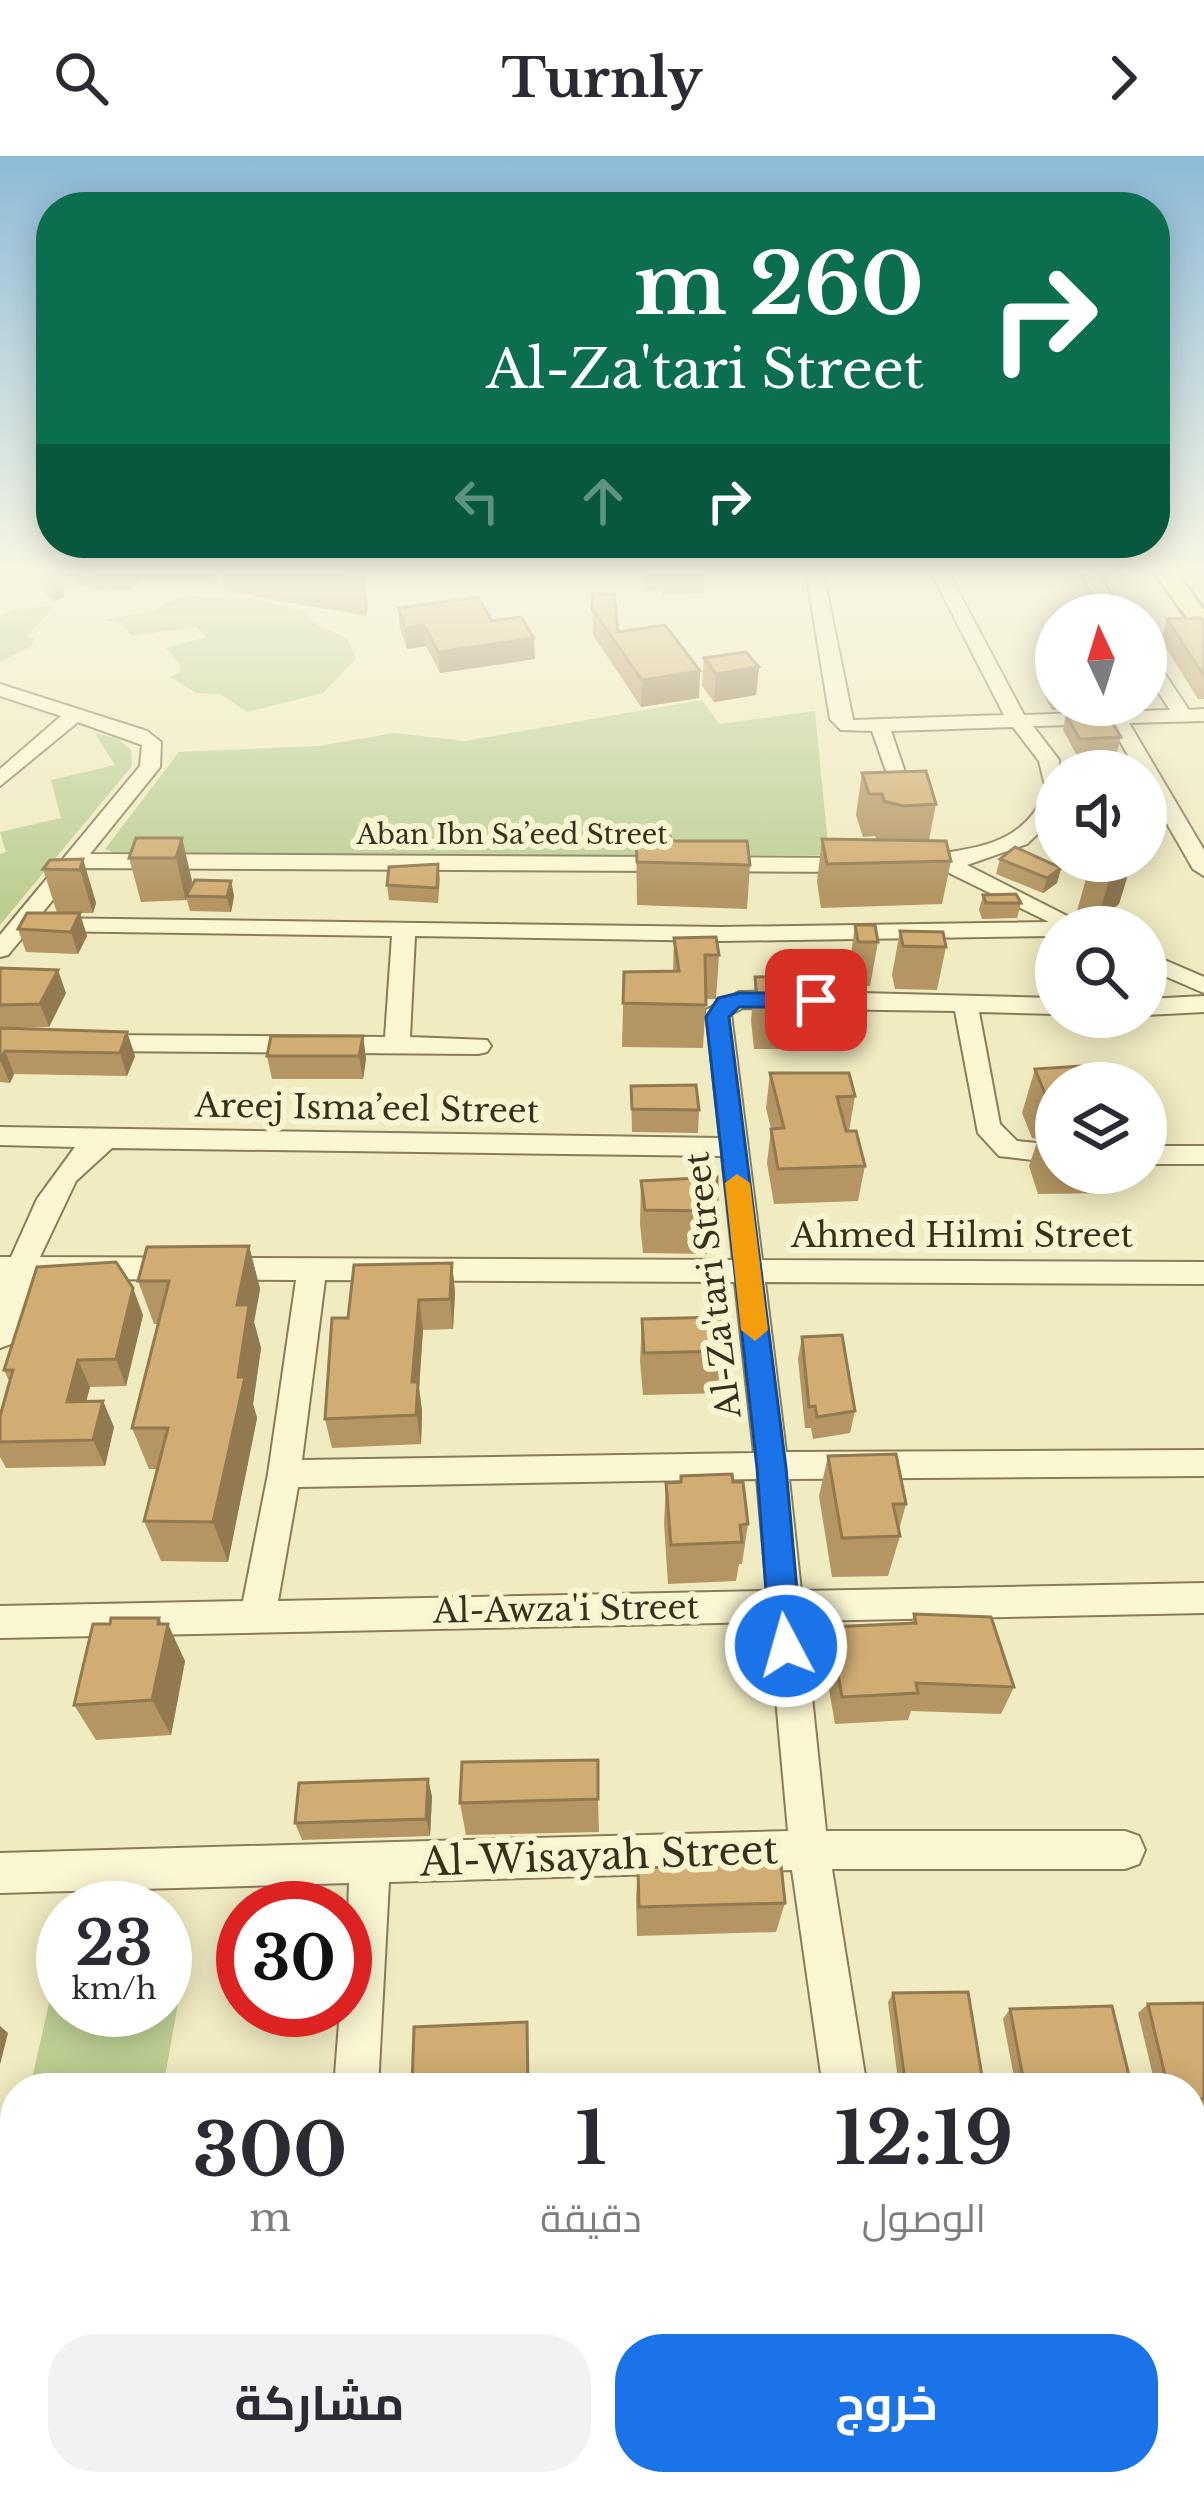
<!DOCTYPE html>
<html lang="ar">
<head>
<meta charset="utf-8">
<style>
	:root { --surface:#fff; --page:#f2f2f3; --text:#2b2b33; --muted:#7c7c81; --accent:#1a73e8 }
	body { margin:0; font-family:"Libre Baskerville",Cairo,serif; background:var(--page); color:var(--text); direction:rtl; height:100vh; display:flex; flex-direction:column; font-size:45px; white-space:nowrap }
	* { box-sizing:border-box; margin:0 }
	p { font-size:39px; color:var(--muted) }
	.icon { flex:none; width:66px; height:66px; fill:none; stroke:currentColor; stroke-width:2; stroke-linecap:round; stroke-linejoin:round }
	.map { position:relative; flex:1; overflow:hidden; direction:ltr }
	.side { position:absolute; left:0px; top:1917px; width:1206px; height:423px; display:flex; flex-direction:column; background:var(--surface); border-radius:48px 48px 0 0; box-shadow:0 6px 30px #0003; direction:rtl }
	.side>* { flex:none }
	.banner { position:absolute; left:36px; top:36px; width:1134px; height:366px; border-radius:48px; box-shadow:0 6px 30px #0003; direction:rtl; background:#0b6e4f; color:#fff; overflow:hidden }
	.needle { width:78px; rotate:356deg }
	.controls { position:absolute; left:1035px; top:438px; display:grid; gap:24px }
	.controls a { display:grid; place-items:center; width:132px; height:132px; border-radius:50%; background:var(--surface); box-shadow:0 6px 30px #0003; font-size:60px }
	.speed { position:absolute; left:36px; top:1725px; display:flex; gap:24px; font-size:60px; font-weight:700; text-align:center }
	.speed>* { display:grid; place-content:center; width:156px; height:156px; border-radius:50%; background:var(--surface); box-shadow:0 6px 30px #0003; line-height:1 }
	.speed small { font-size:30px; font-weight:400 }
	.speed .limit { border:18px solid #d22; background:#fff; color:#111 }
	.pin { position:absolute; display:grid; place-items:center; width:102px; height:102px; color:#fff; margin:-51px; border-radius:24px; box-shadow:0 6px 18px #0006 }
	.me { position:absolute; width:132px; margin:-66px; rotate:354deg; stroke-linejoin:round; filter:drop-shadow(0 0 9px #0008) }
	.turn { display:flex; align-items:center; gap:42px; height:252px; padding:0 48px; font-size:54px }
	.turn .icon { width:156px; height:156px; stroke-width:2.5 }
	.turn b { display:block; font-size:84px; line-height:102px }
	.lanes { display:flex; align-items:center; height:114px; padding:0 48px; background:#0003; justify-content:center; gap:60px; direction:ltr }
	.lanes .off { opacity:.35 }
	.eta { display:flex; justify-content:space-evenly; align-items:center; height:204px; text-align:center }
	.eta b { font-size:72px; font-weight:700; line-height:84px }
	.cta { display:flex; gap:24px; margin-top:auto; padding:24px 48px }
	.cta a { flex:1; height:138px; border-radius:48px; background:var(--accent); color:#fff; font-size:48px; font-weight:700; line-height:138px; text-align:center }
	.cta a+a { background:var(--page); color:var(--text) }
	header { display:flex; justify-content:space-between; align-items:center; height:156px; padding:0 48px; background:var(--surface); font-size:54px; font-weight:700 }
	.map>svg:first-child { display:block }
	.green { fill:#bccf93 }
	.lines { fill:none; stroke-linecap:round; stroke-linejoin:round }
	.minor-casing { stroke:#8a7c57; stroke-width:4 }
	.major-casing { stroke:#58492b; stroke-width:5 }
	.minor { fill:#fbf7d3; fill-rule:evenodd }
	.major { fill:#f6eb95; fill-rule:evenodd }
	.wall { fill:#b49563 }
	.shaded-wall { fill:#927950 }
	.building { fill:#d1ad73; stroke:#927950; stroke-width:3 }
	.route { fill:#1a73e8; stroke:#114b97; stroke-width:3 }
	.slow { fill:#f59e0b }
	.labels { text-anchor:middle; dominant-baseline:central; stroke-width:12; stroke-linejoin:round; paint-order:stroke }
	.far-street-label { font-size:27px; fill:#39301c; stroke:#f7f4d0 }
	.street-label { font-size:33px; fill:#39301c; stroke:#f7f4d0 }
	.near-street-label { font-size:39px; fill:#39301c; stroke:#f7f4d0 }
</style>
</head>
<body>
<header><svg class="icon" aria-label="forward" viewBox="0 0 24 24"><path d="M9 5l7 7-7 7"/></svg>Turnly<svg class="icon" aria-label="search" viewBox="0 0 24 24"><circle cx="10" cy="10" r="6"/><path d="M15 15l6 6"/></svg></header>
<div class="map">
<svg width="1204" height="2338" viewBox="0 0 1204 2338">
	<rect width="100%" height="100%" fill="#f0ebc0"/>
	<g class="green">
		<polygon points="181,440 248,442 303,455 312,466 348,483 356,502 323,537 247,556 222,539 197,537 170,521 179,517 180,508 166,492 207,481 196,471 132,480 121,467 102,464 152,455"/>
		<polygon points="57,449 26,480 34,483 32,490 0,506 0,461 13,454"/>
		<polygon points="702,544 719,568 815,555 829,699 119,699 105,693 179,596 319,590 394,577 465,585"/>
		<polygon points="95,577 118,583 131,594 132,610 0,769 0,698 6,696 0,676 61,662 51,624 115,609"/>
		<polygon points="49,1847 63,1847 63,1854 165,1854 165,1847 178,1847 163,1932 30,1932"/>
	</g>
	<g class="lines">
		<defs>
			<g id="minor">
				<path d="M806 416H823L853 564 1004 559 931 416H948L1024 559 1170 554 1146 518V498L1153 500 1189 554 1204 553V565L1129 567 1204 694V720L1193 713 1146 631V615H1137L1110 568 1033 570 1059 604 1056 660 1027 688 967 709 1089 771H1056V780L722 785 415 780 410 881 487 884 491 890 487 896 478 898 94 895 81 887 94 879 385 881 392 780 42 775 32 770 8 799 0 801V779L140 610 142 589 78 566 0 630V613L61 560 0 540V528L147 575 161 586 160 611 90 698 859 702 870 709 859 716 79 712 38 762 722 771 1049 766 941 713H905V703C961 692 1022 697 1046 634L1039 605 1013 571 891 575 907 622 890 626 872 575 841 574 830 563Z"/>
				<polygon points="1079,416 1096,416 1125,459 1107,459"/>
				<polygon points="1146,796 1204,821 1204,837 1146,812"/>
				<path d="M781 835 1056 842V858L979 856 1000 968 1017 985 1056 989V1007L999 1000 978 977 955 855 743 852 731 858 762 1104 1204 1106V1128L765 1126 786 1296 1204 1294V1320L789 1323 801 1435 1204 1427V1457L804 1465 826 1675H1125L1139 1680 1145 1694 1139 1708 1125 1713H832L867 1932H823L792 1714 389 1726 378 1932H334L340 1854H345L349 1727 0 1737V1697L788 1675 769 1466 0 1482V1450L243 1445 268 1318 296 1124 33 1123 15 1180 11 1188 0 1192V1101H11L37 1043 75 991 0 989V971L720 982 706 854 739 836ZM112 992 722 1000 733 1104 40 1101 76 1025ZM325 1124 735 1126 754 1297 302 1304ZM757 1323 767 1435 278 1445 298 1331Z"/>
				<polygon points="1204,840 1204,856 1146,859 1146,843"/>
				<rect x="1146" y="990" width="58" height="18"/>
				<rect x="1191" y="1983" width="13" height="44"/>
				<rect x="0" y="2013" width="15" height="44"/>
				<polygon points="844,2325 894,2325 895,2338 845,2338"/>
			</g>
			<polygon id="major" points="1154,416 1176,416 1204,454 1204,477 1196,475"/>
		</defs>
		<use href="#minor" class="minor-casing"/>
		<use href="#major" class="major-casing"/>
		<use href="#minor" class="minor"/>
		<use href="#major" class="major"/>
	</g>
	<g class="wall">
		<polygon points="25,416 217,416 216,427 140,425 127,434 100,435 65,422 64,441 53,445"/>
		<polygon points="221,416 364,416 368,450 366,460 224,435"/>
		<polygon points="644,416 704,416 704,438 662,439 662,435 644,435"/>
		<polygon points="398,452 492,465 535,503 440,517 426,490 407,493 400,473"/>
		<polygon points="592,453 618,476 699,542 641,551 593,479"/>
		<polygon points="1167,463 1204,466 1204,543 1198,543 1161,484"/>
		<polygon points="704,502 759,511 756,539 714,546 702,530"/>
		<polygon points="1048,526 1056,526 1056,549 1084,549 1083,552 1052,554 1045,541"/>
		<polygon points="1066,559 1100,565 1121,581 1117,596 1076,598 1063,574"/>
		<polygon points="862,617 936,648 929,684 951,705 942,748 821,752 817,726 822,683 876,683 875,680 863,681 856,659"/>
		<polygon points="636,681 671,685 750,709 747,753 637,749"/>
		<polygon points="182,682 192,725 190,733 231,725 234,740 231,756 190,755 187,744 141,746 129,702"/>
		<polygon points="83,703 96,747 93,757 57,757 43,713"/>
		<polygon points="1000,703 1061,712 1057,727 1043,737 996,718"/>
		<polygon points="1132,705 1119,748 1097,765 1077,755 1089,712"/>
		<polygon points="438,708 440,723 438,747 389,744 387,729"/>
		<polygon points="983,739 1021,747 1017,762 982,763 979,754"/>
		<polygon points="27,757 87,780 78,798 26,796 18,773"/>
		<polygon points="855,769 878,786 870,830 851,830 849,813"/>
		<polygon points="900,775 946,791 937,834 895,833 892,819"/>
		<polygon points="674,782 719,799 716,843 706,843 703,892 622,891 624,816 673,815"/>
		<polygon points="0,812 66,837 49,871 6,872 127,876 135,900 127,920 14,918 10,927 0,926"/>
		<polygon points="755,821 827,849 820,893 754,893 751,864"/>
		<polygon points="363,880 366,903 363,923 272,923 267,900"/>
		<polygon points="1035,913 1056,927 1056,1017 1115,1017 1108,1037 1038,1038 1029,1010 1038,983 1032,982 1022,957"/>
		<polygon points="770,917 855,940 849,975 865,1010 858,1045 774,1048 767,1007 771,973 766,952"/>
		<polygon points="631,930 699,954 698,977 632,976"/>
		<polygon points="641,1025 717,1050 714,1094 707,1094 707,1098 643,1097 640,1068"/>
		<polygon points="249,1090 260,1133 254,1166 261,1192 253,1248 257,1262 228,1406 161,1405 144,1365 157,1313 149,1313 132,1272 158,1168 154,1168 138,1125"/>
		<polygon points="452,1107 455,1137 453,1173 423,1174 419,1232 422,1255 421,1288 332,1292 325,1263 348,1162"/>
		<polygon points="143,1159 126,1230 90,1231 86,1245 114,1271 105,1310 6,1312 0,1301 0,1260 10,1227 4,1214"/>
		<polygon points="642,1163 728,1195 724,1237 643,1239 640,1205"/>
		<polygon points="802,1181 855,1255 850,1277 813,1283 811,1272 805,1272 798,1203"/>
		<polygon points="828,1300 906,1348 899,1374 900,1380 888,1420 832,1421 819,1340"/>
		<polygon points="733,1326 748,1368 742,1408 739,1408 736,1425 668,1428 664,1367 666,1327"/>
		<polygon points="914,1458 1014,1531 1001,1558 911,1555 908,1564 835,1568 823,1499 830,1471 911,1467"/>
		<polygon points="162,1468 185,1505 171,1579 96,1584 74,1549"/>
		<polygon points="428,1623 432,1641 430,1680 302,1684 295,1667"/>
		<polygon points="598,1643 599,1676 466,1679 460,1647"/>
		<polygon points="638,1712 785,1747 776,1776 637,1780 636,1743"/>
		<polygon points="893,1837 984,1932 899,1932 888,1846"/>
		<polygon points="1204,1847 1204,1951 1191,1951 1191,1932 1156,1932 1138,1857 1148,1848"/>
		<polygon points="1010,1853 1132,1932 1016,1932 1003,1863"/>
	</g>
	<g class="shaded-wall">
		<polygon points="45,416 63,416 64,441 53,445"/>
		<polygon points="123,416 138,416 140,425 127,434"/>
		<polygon points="364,416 368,450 366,460 362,425"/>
		<polygon points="424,469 426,490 407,493 405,472"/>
		<polygon points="534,482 535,503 440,517 438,496"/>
		<polygon points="759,511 756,539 714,546 716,518"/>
		<polygon points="700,515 699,542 641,551 642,524"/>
		<polygon points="182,682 192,725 188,740 186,740 186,745 176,702"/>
		<polygon points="83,703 96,747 93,757 80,714"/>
		<polygon points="1132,705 1119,748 1097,765 1110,721"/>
		<polygon points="1061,712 1057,727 1043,737 1047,722"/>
		<polygon points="231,725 234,740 231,756 227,741"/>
		<polygon points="80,757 87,780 78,798 71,776"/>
		<polygon points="58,814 66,837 49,871 40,848"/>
		<polygon points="127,876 135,900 127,920 120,897"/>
		<polygon points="363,880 366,903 363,923 359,900"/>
		<polygon points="5,895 14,918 10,927 0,904"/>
		<polygon points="249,1090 260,1133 254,1166 261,1192 253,1248 257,1262 228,1406 213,1366 238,1221 237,1149"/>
		<polygon points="452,1107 455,1137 453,1173 450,1143"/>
		<polygon points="133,1132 143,1159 126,1230 116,1203"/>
		<polygon points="419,1144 423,1174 419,1232 422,1255 421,1288 412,1226"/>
		<polygon points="78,1204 90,1231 79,1272 67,1246"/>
		<polygon points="103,1245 114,1271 105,1310 93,1284"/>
		<polygon points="159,1462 166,1476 168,1468 185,1505 171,1579 152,1544"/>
		<polygon points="428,1623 432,1641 430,1680 426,1663"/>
		<polygon points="0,1870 8,1877 0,1909"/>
	</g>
	<g class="building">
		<polygon points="308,416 364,416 362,425"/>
		<polygon points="663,416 704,416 705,417 663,418"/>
		<polygon points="593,438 614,438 618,476 665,469 700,515 642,524 592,453"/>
		<polygon points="478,441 492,465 521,461 534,482 438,496 424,469 405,472 398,452"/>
		<polygon points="1201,462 1204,466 1204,520 1167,463"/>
		<polygon points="746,496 759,511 716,518 704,502"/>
		<polygon points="1048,526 1056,526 1056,539 1055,539"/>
		<polygon points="1097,558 1100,565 1111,564 1121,581 1080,583 1066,559"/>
		<polygon points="926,615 936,648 903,650 884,645 882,638 869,638 862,617"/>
		<polygon points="670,680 671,685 747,685 750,709 637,706 636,681"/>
		<polygon points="136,682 182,682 176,702 129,702"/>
		<polygon points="822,683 946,685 951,705 827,708"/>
		<polygon points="1015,691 1061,712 1047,722 1000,703"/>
		<polygon points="83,703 80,714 43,713 50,704"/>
		<polygon points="1099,705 1132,705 1110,721 1089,712"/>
		<polygon points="438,708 437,732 387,729 389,711"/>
		<polygon points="195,724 231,725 227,741 186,740"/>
		<polygon points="1016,738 1021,747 986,747 983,739"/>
		<polygon points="27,757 80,757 71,776 18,773"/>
		<polygon points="855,769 875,769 878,786 858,786"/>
		<polygon points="900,775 943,776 946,791 903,790"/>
		<polygon points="716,781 719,799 705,799 706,849 623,847 624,816 679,815 674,782"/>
		<polygon points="0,812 58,814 40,848 0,849"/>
		<polygon points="822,820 827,849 758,849 755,821"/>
		<polygon points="0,872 127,876 120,897 5,895 0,904"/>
		<polygon points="271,880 363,880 359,900 267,900"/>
		<polygon points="1081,910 1090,927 1056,927 1056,941 1045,938 1035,913"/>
		<polygon points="770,917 849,917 855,940 837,941 846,975 856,975 865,1010 778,1013 771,973 784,972"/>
		<polygon points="696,929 699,954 632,953 631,930"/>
		<polygon points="1043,966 1056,966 1056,995 1052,995"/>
		<polygon points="717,1021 717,1050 710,1050 710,1055 645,1054 641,1025"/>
		<polygon points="249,1090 237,1149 249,1149 238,1221 245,1221 213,1366 144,1365 168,1272 132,1272 169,1125 138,1125 147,1091"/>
		<polygon points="116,1106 133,1132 116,1203 78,1204 67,1246 103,1245 93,1284 0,1286 0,1260 13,1214 4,1214 37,1111"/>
		<polygon points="452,1107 450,1143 419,1144 412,1226 418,1226 416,1259 325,1263 332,1162 348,1162 354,1109"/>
		<polygon points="724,1161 728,1195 644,1197 642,1163"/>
		<polygon points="842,1179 855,1255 817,1261 815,1250 809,1251 802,1181"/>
		<polygon points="896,1298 906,1348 893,1348 900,1380 842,1382 828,1300"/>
		<polygon points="732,1318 733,1326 743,1326 748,1368 740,1369 742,1386 671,1389 666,1327 681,1326 681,1320"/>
		<polygon points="914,1458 991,1461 1014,1531 916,1527 918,1537 842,1541 830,1471 916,1467"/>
		<polygon points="111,1462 159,1462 158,1468 168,1468 152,1544 74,1549 93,1468 110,1468"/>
		<polygon points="598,1604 598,1643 460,1647 462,1606"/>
		<polygon points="428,1623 426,1663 295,1667 299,1627"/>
		<polygon points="781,1708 785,1747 639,1751 638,1712"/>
		<polygon points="968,1836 984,1932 906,1932 893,1837"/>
		<polygon points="1204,1847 1204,1943 1191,1943 1191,1932 1168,1932 1148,1848"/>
		<polygon points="1112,1850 1132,1932 1025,1932 1010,1853"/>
		<polygon points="527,1866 528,1932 412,1932 414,1871"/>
		<polygon points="15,2177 15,2260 3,2261"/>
	</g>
	<linearGradient id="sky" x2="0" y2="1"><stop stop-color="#8cbad8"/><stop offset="0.56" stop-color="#f8f6e3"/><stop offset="1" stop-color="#f8f6e3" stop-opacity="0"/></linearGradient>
	<rect width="1204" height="743" fill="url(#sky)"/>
	<polygon class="route" points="739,837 816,837 827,844 816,851 739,851 729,861 786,1312 802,1490 798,1500 786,1504 775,1500 770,1490 757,1312 706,861 718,842"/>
	<polygon class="slow" points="737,1018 750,1027 768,1174 755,1185 741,1174 725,1027"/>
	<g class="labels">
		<g class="far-street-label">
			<text x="512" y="678">Aban Ibn Sa’eed Street</text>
		</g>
		<g class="street-label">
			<text transform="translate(367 952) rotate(1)">Areej Isma’eel Street</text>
			<text x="962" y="1079">Ahmed Hilmi Street</text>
			<text transform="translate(713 1129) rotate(-97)">Al-Za'tari Street</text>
			<text transform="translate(566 1453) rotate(-1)">Al-Awza'i Street</text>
		</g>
		<g class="near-street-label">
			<text transform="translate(599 1700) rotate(-2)">Al-Wisayah Street</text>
		</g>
	</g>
</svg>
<div class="controls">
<a><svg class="needle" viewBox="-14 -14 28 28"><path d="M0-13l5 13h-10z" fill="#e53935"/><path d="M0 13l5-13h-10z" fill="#7c7c81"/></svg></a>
<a><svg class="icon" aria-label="sound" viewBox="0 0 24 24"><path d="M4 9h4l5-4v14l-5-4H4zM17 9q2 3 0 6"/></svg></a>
<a><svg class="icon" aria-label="search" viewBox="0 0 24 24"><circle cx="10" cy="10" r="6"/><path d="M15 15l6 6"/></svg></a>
<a><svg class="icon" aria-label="layers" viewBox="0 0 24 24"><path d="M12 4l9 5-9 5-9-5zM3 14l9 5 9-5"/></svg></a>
</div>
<div class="speed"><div>23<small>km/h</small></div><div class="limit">30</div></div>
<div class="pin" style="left:816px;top:844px;background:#d93025"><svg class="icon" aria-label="arrive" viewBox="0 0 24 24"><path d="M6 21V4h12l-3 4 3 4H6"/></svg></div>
<svg class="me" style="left:786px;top:1490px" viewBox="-20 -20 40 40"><circle r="17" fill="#1a73e8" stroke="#fff" stroke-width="3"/><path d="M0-11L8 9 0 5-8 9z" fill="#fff"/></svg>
<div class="banner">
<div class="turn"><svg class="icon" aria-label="right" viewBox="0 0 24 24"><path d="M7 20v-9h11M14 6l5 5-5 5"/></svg><div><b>260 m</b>Al-Za'tari Street</div></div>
<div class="lanes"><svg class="icon off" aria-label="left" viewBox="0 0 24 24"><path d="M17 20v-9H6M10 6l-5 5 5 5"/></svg><svg class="icon off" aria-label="ahead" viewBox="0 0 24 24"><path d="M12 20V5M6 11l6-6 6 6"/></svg><svg class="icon" aria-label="right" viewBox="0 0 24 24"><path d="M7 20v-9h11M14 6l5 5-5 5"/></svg></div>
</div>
<section class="side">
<div class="eta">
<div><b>12:19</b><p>الوصول</p></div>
<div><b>1</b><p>دقيقة</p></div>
<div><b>300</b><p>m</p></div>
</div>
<div class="cta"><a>خروج</a><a>مشاركة</a></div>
</section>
</div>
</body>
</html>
